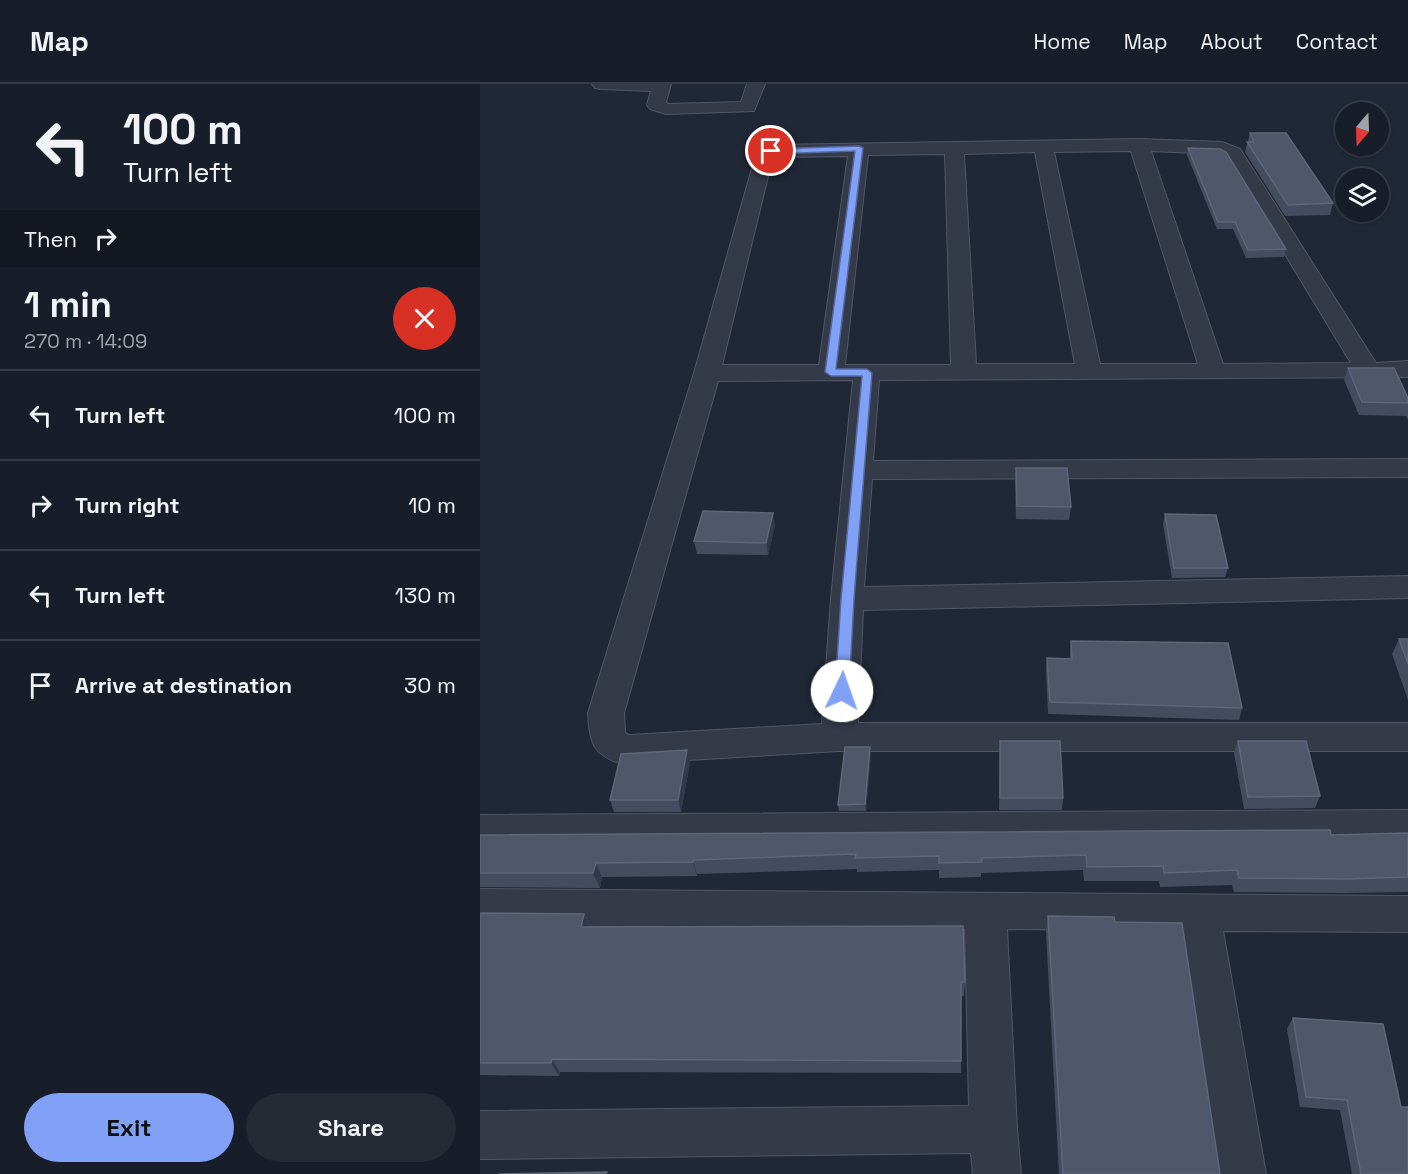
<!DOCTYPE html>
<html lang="en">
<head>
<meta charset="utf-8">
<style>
	:root { --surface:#181e29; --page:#252b35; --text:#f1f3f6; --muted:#9fa2a8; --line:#363c46; --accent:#81a1f7 }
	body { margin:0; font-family:"Space Grotesk",sans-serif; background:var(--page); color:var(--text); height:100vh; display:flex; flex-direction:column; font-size:22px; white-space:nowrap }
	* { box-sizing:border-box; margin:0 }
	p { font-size:20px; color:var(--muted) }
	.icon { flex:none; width:33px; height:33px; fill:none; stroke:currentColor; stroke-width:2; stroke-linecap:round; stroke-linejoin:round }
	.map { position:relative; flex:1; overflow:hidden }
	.side { display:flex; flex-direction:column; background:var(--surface); width:480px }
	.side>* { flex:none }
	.banner { background:#181e29; color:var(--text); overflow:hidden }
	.needle { width:39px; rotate:199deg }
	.tools { position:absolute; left:855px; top:18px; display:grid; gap:12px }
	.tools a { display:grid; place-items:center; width:54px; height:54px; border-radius:50%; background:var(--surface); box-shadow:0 2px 4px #0004,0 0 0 2px var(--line); font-size:30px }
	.pin { position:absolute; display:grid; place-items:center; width:51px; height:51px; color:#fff; margin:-26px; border:3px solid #fff; border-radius:50%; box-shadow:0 2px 6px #0007 }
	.me { position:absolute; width:66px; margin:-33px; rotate:3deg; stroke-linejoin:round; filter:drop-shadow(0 0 4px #0008) }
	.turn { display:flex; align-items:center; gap:21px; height:126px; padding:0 24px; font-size:27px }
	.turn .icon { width:78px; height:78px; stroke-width:2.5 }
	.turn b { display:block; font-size:42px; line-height:51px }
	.then { display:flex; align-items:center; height:57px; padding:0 24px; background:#0003; gap:12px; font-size:22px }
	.round { display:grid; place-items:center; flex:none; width:63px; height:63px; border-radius:32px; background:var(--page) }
	.overview { display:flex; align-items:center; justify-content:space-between; height:102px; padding:0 24px }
	h1 { font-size:36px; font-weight:600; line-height:45px }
	.action { display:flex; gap:12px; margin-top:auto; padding:12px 24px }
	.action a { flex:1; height:69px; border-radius:36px; background:var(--accent); color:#111; font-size:24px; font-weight:600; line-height:69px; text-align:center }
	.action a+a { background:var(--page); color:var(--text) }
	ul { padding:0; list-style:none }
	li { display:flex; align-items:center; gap:18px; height:90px; padding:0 24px; border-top:2px solid var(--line) }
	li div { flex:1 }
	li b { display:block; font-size:22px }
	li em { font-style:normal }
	header { display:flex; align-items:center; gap:36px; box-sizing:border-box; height:84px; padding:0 30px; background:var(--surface); border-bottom:2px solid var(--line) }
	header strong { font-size:28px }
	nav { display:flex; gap:33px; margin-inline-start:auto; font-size:21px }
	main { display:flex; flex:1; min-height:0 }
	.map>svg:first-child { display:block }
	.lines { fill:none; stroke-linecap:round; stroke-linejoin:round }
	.minor-casing { stroke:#515766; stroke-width:2 }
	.minor { fill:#343a48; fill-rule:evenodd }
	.wall { fill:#444d60 }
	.shaded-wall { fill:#31394b }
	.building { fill:#4f586b; stroke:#5e6679; stroke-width:1.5 }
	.route { fill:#81a1f7; stroke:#5469a1; stroke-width:1.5 }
</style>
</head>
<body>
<header>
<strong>Map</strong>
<nav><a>Home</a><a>Map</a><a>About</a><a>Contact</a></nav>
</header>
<main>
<section class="side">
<div class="banner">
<div class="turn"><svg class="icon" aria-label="left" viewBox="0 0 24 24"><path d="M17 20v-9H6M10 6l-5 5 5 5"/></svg><div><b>100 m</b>Turn left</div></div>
<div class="then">Then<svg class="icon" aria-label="right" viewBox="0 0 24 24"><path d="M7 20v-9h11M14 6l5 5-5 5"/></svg></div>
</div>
<div class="overview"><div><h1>1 min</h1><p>270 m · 14:09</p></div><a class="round" style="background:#d93025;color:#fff"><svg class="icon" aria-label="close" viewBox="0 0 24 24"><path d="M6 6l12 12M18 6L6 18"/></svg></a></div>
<ul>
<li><svg class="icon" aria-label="left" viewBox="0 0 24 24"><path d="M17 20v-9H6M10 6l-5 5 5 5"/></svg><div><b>Turn left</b></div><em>100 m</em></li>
<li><svg class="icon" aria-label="right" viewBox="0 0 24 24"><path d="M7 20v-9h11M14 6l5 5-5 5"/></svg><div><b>Turn right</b></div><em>10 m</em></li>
<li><svg class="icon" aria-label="left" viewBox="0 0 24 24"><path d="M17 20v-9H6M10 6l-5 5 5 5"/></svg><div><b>Turn left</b></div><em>130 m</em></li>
<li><svg class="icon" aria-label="arrive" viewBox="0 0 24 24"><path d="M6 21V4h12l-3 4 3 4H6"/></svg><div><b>Arrive at destination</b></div><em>30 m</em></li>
</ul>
<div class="action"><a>Exit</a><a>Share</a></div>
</section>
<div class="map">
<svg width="928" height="1090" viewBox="0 0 928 1090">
	<rect width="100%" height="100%" fill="#202837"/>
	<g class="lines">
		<defs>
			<g id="minor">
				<polygon points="112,0 191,0 186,18 188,20 261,18 267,0 285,0 274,27 186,30 170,25 167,21 171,7 121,5 115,4"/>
				<path d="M659 55 742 58 760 65 896 279 928 277V293L399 296 393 377 928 375V393L392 395 384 503 928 492V514L383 526 378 639H928V667H359L142 680C112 671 110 658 108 629L214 289 276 70 284 63 291 61ZM651 67 718 280H620L574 68ZM671 67 739 70 746 73 871 279 743 280ZM555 68 595 280H496L484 70ZM465 70 471 281H365L388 71ZM368 72 339 281H242L292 76 296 73ZM373 296 351 515 342 640 149 651 145 649 144 629 238 297Z"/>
				<polygon points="928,726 928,758 0,763 0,731"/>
				<polygon points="0,805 928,812 928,848 743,847 786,1090 738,1090 701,847 527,845 537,1045 541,1090 493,1090 491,1069 0,1075 0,1027 489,1022 485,845 0,841"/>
			</g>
		</defs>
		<use href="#minor" class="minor-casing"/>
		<use href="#minor" class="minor"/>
	</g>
	<g class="wall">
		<polygon points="770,49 853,119 850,131 805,132 765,68"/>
		<polygon points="708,64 806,165 804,173 766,174 753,145 737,145 707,71"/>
		<polygon points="868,284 928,314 928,336 926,332 879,331 864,296"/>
		<polygon points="536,384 591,423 589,436 536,435 535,397"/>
		<polygon points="685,430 748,484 745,493 692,494 683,440"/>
		<polygon points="295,441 288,471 217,470 214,457"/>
		<polygon points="919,555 928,555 928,616 912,570"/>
		<polygon points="591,557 762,624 759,636 568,630 566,586 567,574 590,575 590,568"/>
		<polygon points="520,657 583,714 582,726 519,726"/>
		<polygon points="758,657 840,712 835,724 764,725 754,669"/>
		<polygon points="391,669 386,727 359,727 358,721"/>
		<polygon points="210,678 201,728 134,728 130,716"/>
		<polygon points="928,749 928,808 862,809 754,808 752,801 680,803 679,797 604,797 603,786 501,789 501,793 459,794 459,786 377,788 377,785 217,790 217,792 122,793 120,804 0,803 0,751 851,751"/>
		<polygon points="0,829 104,830 110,843 485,898 484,912 481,912 481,989 80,988 79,992 0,991"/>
		<polygon points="568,832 635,838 740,1090 579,1090 566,848"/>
		<polygon points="813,934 921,1023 928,1090 872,1090 860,1026 820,1023 807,945"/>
	</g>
	<g class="shaded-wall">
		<polygon points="293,429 295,441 288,471 286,459"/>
		<polygon points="390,663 391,669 386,727 385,720"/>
		<polygon points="207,666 210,678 201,728 198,716"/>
		<polygon points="213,776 217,790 217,792 213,778"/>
		<polygon points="116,779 122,793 120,804 113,789"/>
		<polygon points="104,830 110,844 101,843"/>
		<polygon points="72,975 80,988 79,992 71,979"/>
	</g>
	<g class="building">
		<polygon points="770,49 806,49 853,119 808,121 767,58 774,58"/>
		<polygon points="708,64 740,65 746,68 806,165 768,166 755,138 738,138"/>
		<polygon points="868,284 914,284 928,314 928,319 882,318"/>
		<polygon points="536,384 587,384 591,423 537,422"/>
		<polygon points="223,427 293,429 286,459 214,457"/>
		<polygon points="685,430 736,431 748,484 694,484"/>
		<polygon points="919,555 928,555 928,580"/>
		<polygon points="591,557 748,559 762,624 570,618 567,574 592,575"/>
		<polygon points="520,657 580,657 583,714 520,714"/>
		<polygon points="758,657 826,657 840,712 768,713"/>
		<polygon points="365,663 390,663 385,720 358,721"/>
		<polygon points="207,666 198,716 130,716 141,670"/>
		<polygon points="850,746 851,751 928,749 928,793 869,795 759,794 757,786 684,789 683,782 607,783 606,771 501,774 502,778 459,779 459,772 375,774 376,770 213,776 213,778 116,779 113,789 0,789 0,751"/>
		<polygon points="0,829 104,830 101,843 483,842 485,898 481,898 481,977 72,975 71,979 0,979"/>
		<polygon points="568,832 634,833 635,838 702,839 740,1090 583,1090"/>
		<polygon points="813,934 903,940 921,1023 928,1023 928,1090 881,1090 867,1016 826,1013"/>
		<polygon points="127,1088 126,1090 18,1090"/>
	</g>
	<polygon class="route" points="379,62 383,64 356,285 387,285 392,289 374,515 369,607 362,612 355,607 361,515 382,292 351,292 345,288 375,67 291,70 287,67 291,65"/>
</svg>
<div class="tools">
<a><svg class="needle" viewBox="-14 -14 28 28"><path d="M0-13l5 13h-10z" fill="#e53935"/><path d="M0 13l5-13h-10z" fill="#9fa2a8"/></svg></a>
<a><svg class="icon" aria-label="layers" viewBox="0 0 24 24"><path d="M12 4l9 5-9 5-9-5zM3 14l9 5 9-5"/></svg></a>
</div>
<div class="pin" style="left:291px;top:67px;background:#d93025"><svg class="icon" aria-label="arrive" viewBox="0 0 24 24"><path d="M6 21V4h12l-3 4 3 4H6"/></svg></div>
<svg class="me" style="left:362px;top:607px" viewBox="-20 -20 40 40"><circle r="19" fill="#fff"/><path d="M0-13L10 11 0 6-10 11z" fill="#81a1f7"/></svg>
</div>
</main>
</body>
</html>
